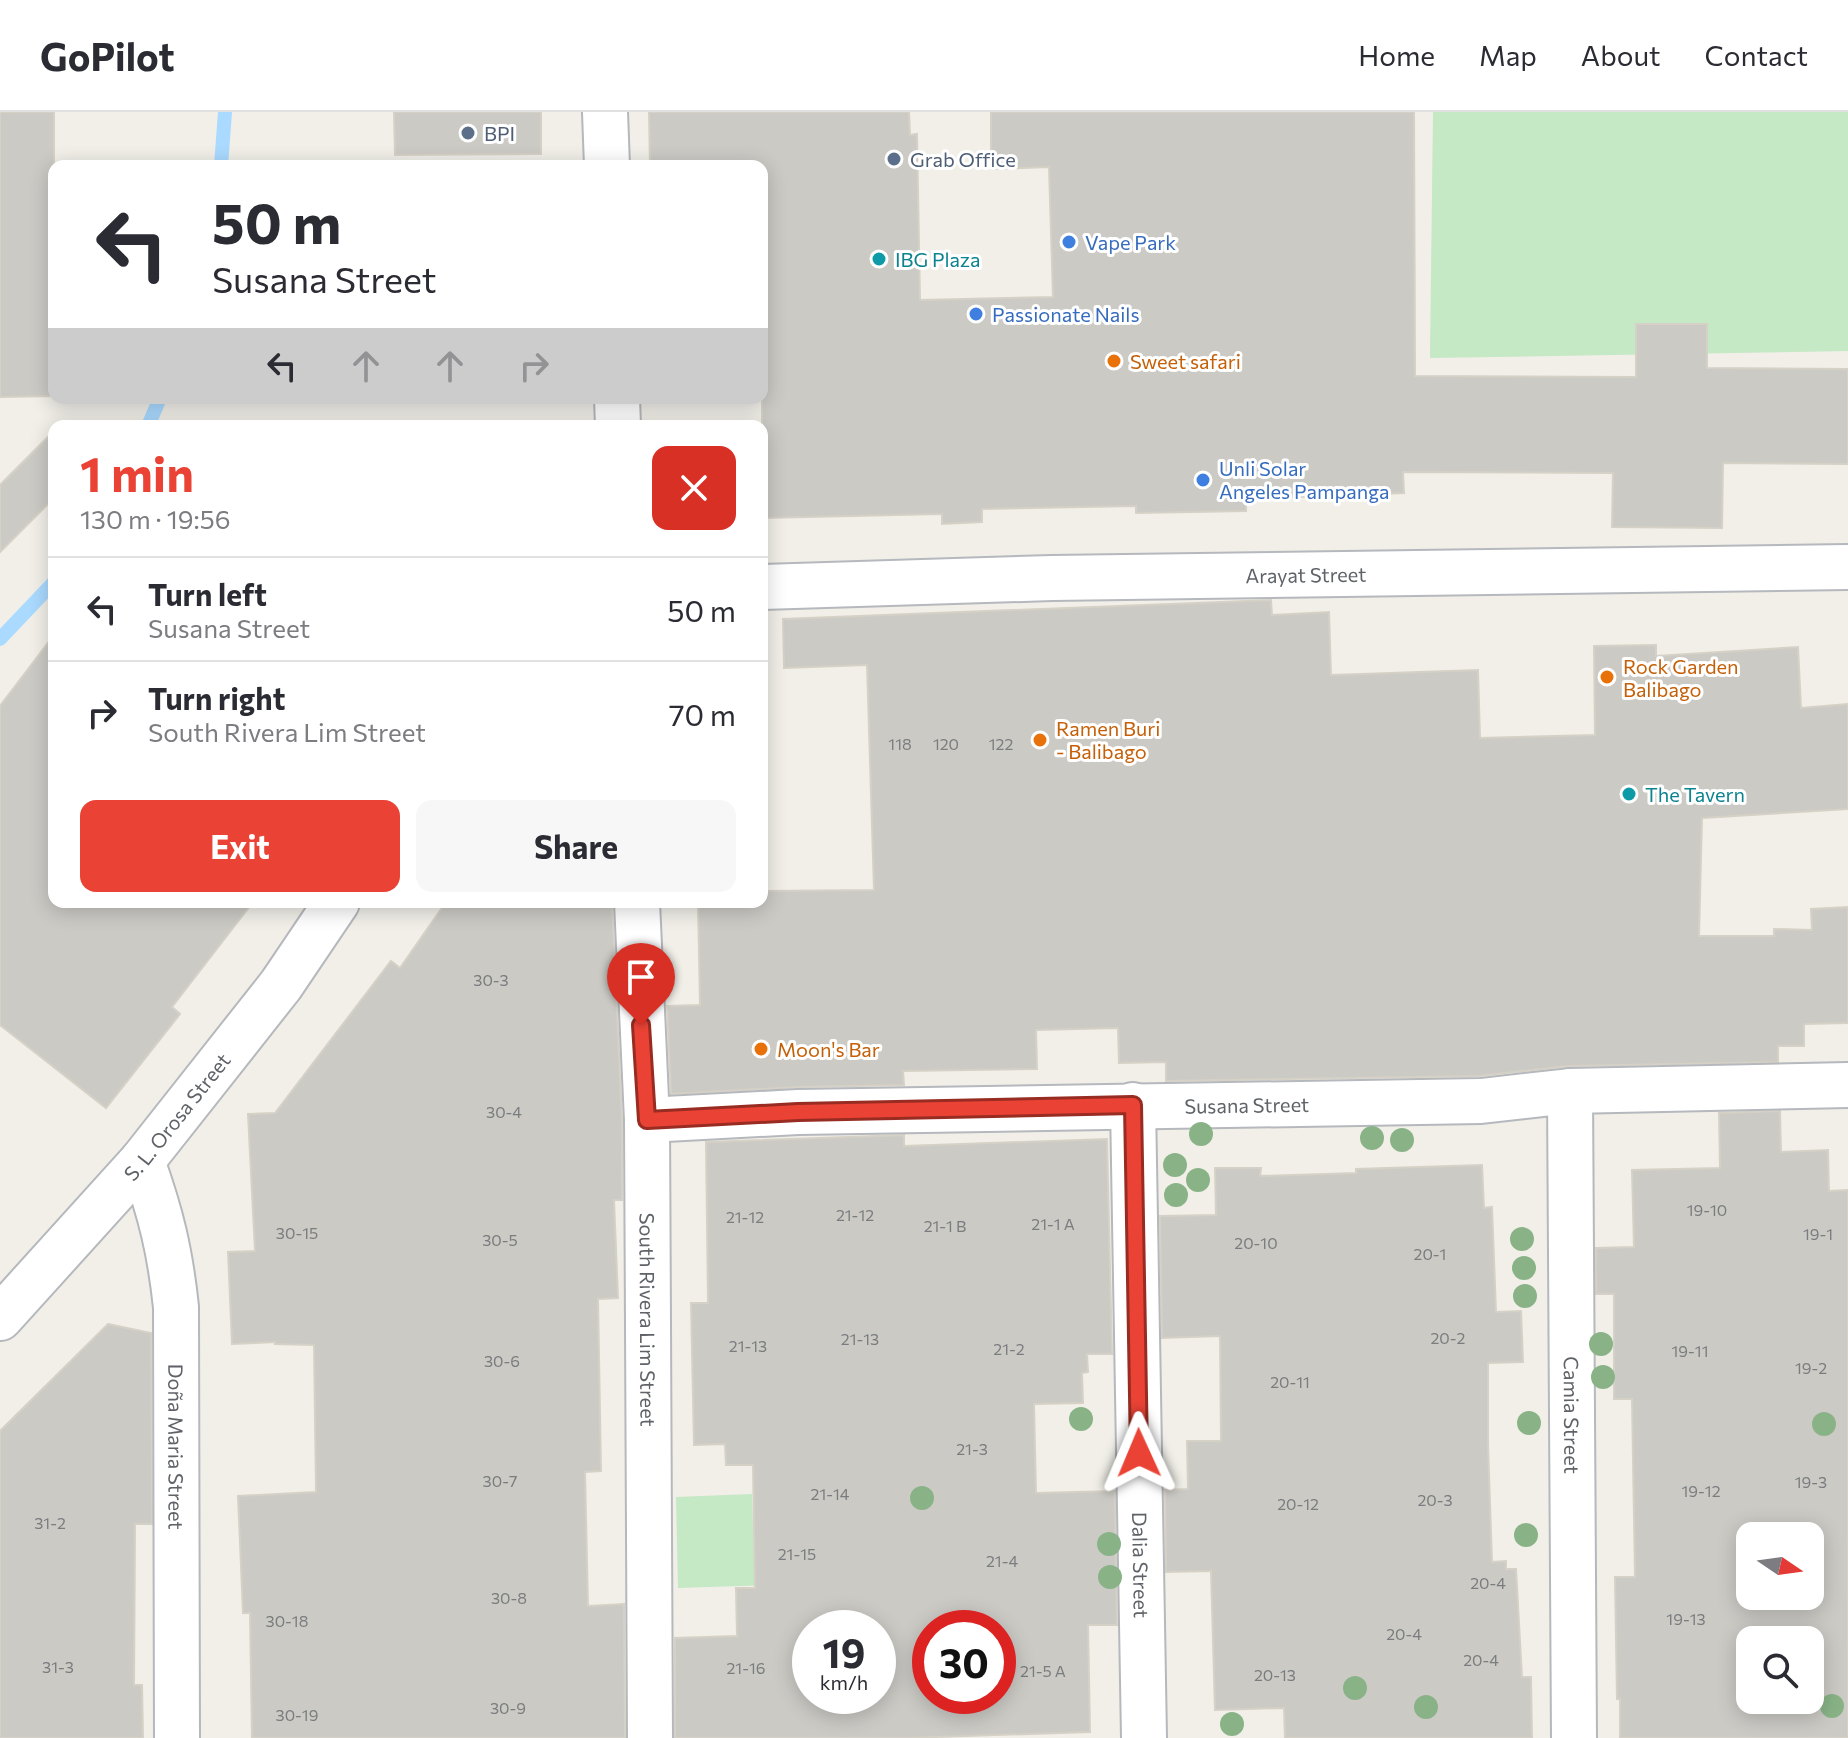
<!DOCTYPE html>
<html lang="en">
<head>
<meta charset="utf-8">
<style>
	:root { --surface:#fff; --page:#f7f7f7; --text:#2b2b33; --muted:#7c7c81; --line:#e1e1e2; --accent:#ea4335 }
	body { margin:0; font-family:Commissioner,sans-serif; background:var(--page); color:var(--text); height:100vh; display:flex; flex-direction:column; font-size:30px; white-space:nowrap }
	* { box-sizing:border-box; margin:0 }
	p { font-size:26px; color:var(--muted) }
	.icon { flex:none; width:44px; height:44px; fill:none; stroke:currentColor; stroke-width:2; stroke-linecap:round; stroke-linejoin:round }
	.map { position:relative; flex:1; overflow:hidden }
	.sheet { position:absolute; left:48px; top:308px; width:720px; height:488px; display:flex; flex-direction:column; background:var(--surface); border-radius:16px; box-shadow:0 4px 20px #0003 }
	.sheet>* { flex:none }
	.guide { position:absolute; left:48px; top:48px; width:720px; height:244px; border-radius:16px; box-shadow:0 4px 20px #0003; background:#fff; color:var(--text); overflow:hidden }
	.needle { width:52px; rotate:103deg }
	.tools { position:absolute; left:1736px; top:1410px; display:grid; gap:16px }
	.tools a { display:grid; place-items:center; width:88px; height:88px; border-radius:16px; background:var(--surface); box-shadow:0 4px 20px #0003; font-size:40px }
	.speed { position:absolute; left:792px; top:1498px; display:flex; gap:16px; font-size:40px; font-weight:700; text-align:center }
	.speed>* { display:grid; place-content:center; width:104px; height:104px; border-radius:50%; background:var(--surface); box-shadow:0 4px 20px #0003; line-height:1 }
	.speed small { font-size:20px; font-weight:400 }
	.speed .limit { border:12px solid #d22; background:#fff; color:#111 }
	.pin { position:absolute; display:grid; place-items:center; width:68px; height:68px; color:#fff; margin:-82px -34px; border-radius:50% 50% 50% 0; rotate:-45deg; box-shadow:0 0 8px #0007 }
	.pin .icon { rotate:45deg }
	.me { position:absolute; width:88px; margin:-44px; rotate:359deg; stroke-linejoin:round; filter:drop-shadow(0 0 6px #0008) }
	.turn { display:flex; align-items:center; gap:28px; height:168px; padding:0 32px; font-size:36px }
	.turn .icon { width:104px; height:104px; stroke-width:2.5 }
	.turn b { display:block; font-size:56px; line-height:68px }
	.lanes { display:flex; align-items:center; height:76px; padding:0 32px; background:#0003; justify-content:center; gap:40px; direction:ltr }
	.lanes .off { opacity:.35 }
	.round { display:grid; place-items:center; flex:none; width:84px; height:84px; border-radius:16px; background:var(--page) }
	.overview { display:flex; align-items:center; justify-content:space-between; height:136px; padding:0 32px }
	h1 { font-size:48px; font-weight:700; line-height:60px; color:var(--accent) }
	.action { display:flex; gap:16px; margin-top:auto; padding:16px 32px }
	.action a { flex:1; height:92px; border-radius:16px; background:var(--accent); color:#fff; font-size:32px; font-weight:700; line-height:92px; text-align:center }
	.action a+a { background:var(--page); color:var(--text) }
	ul { padding:0; list-style:none }
	li { display:flex; align-items:center; gap:24px; height:104px; padding:0 32px; border-top:2px solid var(--line) }
	li div { flex:1 }
	li b { display:block; font-size:30px }
	li em { font-style:normal }
	header { display:flex; align-items:center; gap:48px; box-sizing:border-box; height:112px; padding:0 40px; background:var(--surface); border-bottom:2px solid var(--line) }
	header strong { font-size:38px }
	nav { display:flex; gap:44px; margin-inline-start:auto; font-size:28px }
	.map>svg:first-child { display:block }
	.green { fill:#c5e8c5 }
	.lines { fill:none; stroke-linecap:round; stroke-linejoin:round }
	.stream { stroke:#aadaff; stroke-width:14 }
	.building { fill:#cccac5; stroke:#d6d1c6; stroke-width:2; fill-rule:evenodd }
	.minor-casing { stroke:#b5b8bc; stroke-width:48 }
	.minor { stroke:#fff; stroke-width:44 }
	.tree { fill:#89b387 }
	.route-casing { stroke:#982c22; stroke-width:20 }
	.route { stroke:#ea4335; stroke-width:14 }
	.service-dot { fill:#5c6f8a; stroke:#fff; stroke-width:3 }
	.shop-dot { fill:#3f7fe0; stroke:#fff; stroke-width:3 }
	.culture-dot { fill:#0f9aa8; stroke:#fff; stroke-width:3 }
	.food-dot { fill:#e8710a; stroke:#fff; stroke-width:3 }
	.labels { text-anchor:middle; dominant-baseline:central; stroke-width:6; stroke-linejoin:round; paint-order:stroke }
	.number-label { font-size:16px; fill:#7a7d7f }
	.service-label { font-size:20px; fill:#4e5e75; stroke:#fff; text-anchor:start }
	.shop-label { font-size:20px; fill:#366cbe; stroke:#fff; text-anchor:start }
	.culture-label { font-size:20px; fill:#0d838f; stroke:#fff; text-anchor:start }
	.food-label { font-size:20px; fill:#c56008; stroke:#fff; text-anchor:start }
	.street-label { font-size:20px; fill:#5f6368; stroke:#fff }
</style>
</head>
<body>
<header>
<strong>GoPilot</strong>
<nav><a>Home</a><a>Map</a><a>About</a><a>Contact</a></nav>
</header>
<div class="map">
<svg width="1848" height="1626" viewBox="0 0 1848 1626">
	<rect width="100%" height="100%" fill="#f1efe8"/>
	<g class="green">
		<polygon points="1433,0 1848,0 1848,239 1430,246"/>
		<polygon points="752,1382 753,1415 923,1410 926,1468 678,1476 676,1385"/>
	</g>
	<g class="lines">
		<g class="stream">
			<polyline points="221,54 225,0"/>
			<polyline points="148,314 160,286"/>
			<polyline points="0,527 54,470"/>
		</g>
	</g>
	<g class="building">
		<polygon points="0,0 54,0 54,284 0,285"/>
		<polygon points="394,0 541,0 541,42 395,43"/>
		<polygon points="649,0 909,0 910,23 917,22 920,188 1053,185 1049,55 991,57 991,0 1414,0 1415,264 1636,265 1636,212 1707,212 1707,256 1848,257 1848,352 1723,351 1722,416 1612,415 1613,361 1403,360 1404,381 1246,387 1246,399 1136,401 1136,394 982,397 982,410 942,412 942,402 762,406 762,54 650,54"/>
		<polygon points="54,319 54,386 0,440 0,373"/>
		<polygon points="1271,488 1272,503 1329,500 1331,563 1478,558 1480,626 1595,623 1594,534 1656,533 1656,544 1798,535 1801,596 1848,592 1848,697 1702,706 1699,824 1774,824 1774,817 1812,818 1811,797 1848,795 1848,911 1804,912 1804,934 1778,934 1778,950 1569,954 1479,964 1166,969 1166,950 1119,951 1118,916 1036,918 1037,957 903,959 904,973 798,975 671,982 667,894 700,893 698,790 762,790 762,779 874,778 867,553 784,556 783,507"/>
		<polygon points="54,523 54,790 253,790 172,895 180,902 106,996 0,913 0,594"/>
		<polygon points="446,790 612,790 622,1009 622,1088 614,1088 618,1186 598,1187 601,1359 585,1360 588,1494 624,1492 625,1626 252,1626 250,1501 243,1501 238,1384 316,1380 314,1233 275,1232 275,1230 232,1232 228,1140 255,1139 248,1002 275,1001 391,849 400,856"/>
		<path d="M1780 999 1781 1040 1828 1038 1829 1079 1848 1078V1626H1620V1587H1617L1615 1465H1635L1632 1287H1614V1182H1596V1136L1634 1135 1632 1058 1720 1056 1719 1001ZM1750 1424H1810V1484H1750ZM1750 1528H1810V1588H1750Z"/>
		<path d="M904 1023V1034L1107 1027 1112 1242H1087L1088 1260 1082 1261 1083 1291 1034 1292 1036 1381 1115 1379 1117 1513H1088L1090 1620 905 1626H675V1526L737 1524 736 1476H755L753 1353H726L725 1332 694 1333 691 1191H708L706 1030ZM810 1516H878V1584H810ZM930 1516H998V1584H930Z"/>
		<polygon points="1482,1053 1484,1096 1492,1095 1496,1200 1521,1199 1523,1250 1488,1251 1488,1333 1492,1450 1506,1449 1506,1457 1516,1457 1522,1565 1531,1565 1532,1626 1285,1626 1284,1596 1215,1598 1211,1459 1166,1460 1165,1378 1188,1377 1187,1329 1221,1329 1220,1224 1162,1226 1160,1104 1216,1103 1215,1056 1261,1056 1260,1064 1356,1061 1356,1057"/>
		<polygon points="108,1212 151,1221 152,1412 135,1412 134,1573 142,1573 143,1626 0,1626 0,1319"/>
	</g>
	<g class="lines">
		<defs>
			<g id="minor">
				<polyline points="605,0 607,54"/>
				<polyline points="617,286 618,314"/>
				<path id="s1" d="M762 475 1052 466 1848 455"/>
				<path id="s2" d="M637 790 647 1008 650 1626"/>
				<path id="s3" d="M1570 979 1574 1626"/>
				<path id="s4" d="M1133 993 1144 1626"/>
				<path id="s5" d="M647 1008 798 1000 1481 989 1570 979 1848 973"/>
				<path id="s6" d="M142 1049C161 1102 170 1139 176 1195L177 1626"/>
				<path id="s7" d="M0 1206 142 1049 281 873 337 790"/>
			</g>
		</defs>
		<use href="#minor" class="minor-casing"/>
		<use href="#minor" class="minor"/>
	</g>
	<g class="tree">
		<circle cx="1201" cy="1022" r="12"/>
		<circle cx="1372" cy="1026" r="12"/>
		<circle cx="1402" cy="1028" r="12"/>
		<circle cx="1175" cy="1053" r="12"/>
		<circle cx="1198" cy="1068" r="12"/>
		<circle cx="1176" cy="1083" r="12"/>
		<circle cx="1522" cy="1127" r="12"/>
		<circle cx="1524" cy="1156" r="12"/>
		<circle cx="1525" cy="1184" r="12"/>
		<circle cx="1601" cy="1232" r="12"/>
		<circle cx="1603" cy="1265" r="12"/>
		<circle cx="1081" cy="1307" r="12"/>
		<circle cx="1529" cy="1311" r="12"/>
		<circle cx="1824" cy="1312" r="12"/>
		<circle cx="922" cy="1386" r="12"/>
		<circle cx="1526" cy="1423" r="12"/>
		<circle cx="1109" cy="1432" r="12"/>
		<circle cx="1110" cy="1465" r="12"/>
		<circle cx="1355" cy="1576" r="12"/>
		<circle cx="1832" cy="1594" r="12"/>
		<circle cx="1426" cy="1595" r="12"/>
		<circle cx="1232" cy="1612" r="12"/>
	</g>
	<g class="lines">
		<defs>
			<polyline id="route" points="641,913 647,1008 798,1000 1133,993 1139,1341"/>
		</defs>
		<use href="#route" class="route-casing"/>
		<use href="#route" class="route"/>
	</g>
	<g class="service-dot">
		<circle cx="468" cy="21" r="8"/>
		<circle cx="894" cy="47" r="8"/>
	</g>
	<g class="shop-dot">
		<circle cx="1069" cy="130" r="8"/>
		<circle cx="976" cy="202" r="8"/>
		<circle cx="1203" cy="368" r="8"/>
	</g>
	<g class="culture-dot">
		<circle cx="879" cy="147" r="8"/>
		<circle cx="1629" cy="682" r="8"/>
	</g>
	<g class="food-dot">
		<circle cx="1114" cy="249" r="8"/>
		<circle cx="1607" cy="565" r="8"/>
		<circle cx="1040" cy="628" r="8"/>
		<circle cx="761" cy="937" r="8"/>
	</g>
	<g class="labels">
		<g class="number-label">
			<text x="900" y="631">118</text>
			<text x="946" y="631">120</text>
			<text x="1001" y="631">122</text>
			<text x="491" y="867">30-3</text>
			<text x="504" y="999">30-4</text>
			<text x="1707" y="1097">19-10</text>
			<text x="855" y="1102">21-12</text>
			<text x="745" y="1104">21-12</text>
			<text x="1053" y="1111">21-1 A</text>
			<text x="945" y="1113">21-1 B</text>
			<text x="297" y="1120">30-15</text>
			<text x="1818" y="1121">19-1</text>
			<text x="500" y="1127">30-5</text>
			<text x="1256" y="1130">20-10</text>
			<text x="1430" y="1141">20-1</text>
			<text x="1448" y="1225">20-2</text>
			<text x="860" y="1226">21-13</text>
			<text x="748" y="1233">21-13</text>
			<text x="1009" y="1236">21-2</text>
			<text x="1690" y="1238">19-11</text>
			<text x="502" y="1248">30-6</text>
			<text x="1811" y="1255">19-2</text>
			<text x="1290" y="1269">20-11</text>
			<text x="972" y="1336">21-3</text>
			<text x="500" y="1368">30-7</text>
			<text x="1811" y="1369">19-3</text>
			<text x="1701" y="1378">19-12</text>
			<text x="830" y="1381">21-14</text>
			<text x="1435" y="1387">20-3</text>
			<text x="1298" y="1391">20-12</text>
			<text x="50" y="1410">31-2</text>
			<text x="797" y="1441">21-15</text>
			<text x="1002" y="1448">21-4</text>
			<text x="1488" y="1470">20-4</text>
			<text x="509" y="1485">30-8</text>
			<text x="1686" y="1506">19-13</text>
			<text x="287" y="1508">30-18</text>
			<text x="1404" y="1521">20-4</text>
			<text x="1481" y="1547">20-4</text>
			<text x="58" y="1554">31-3</text>
			<text x="746" y="1555">21-16</text>
			<text x="1043" y="1558">21-5 A</text>
			<text x="1275" y="1562">20-13</text>
			<text x="508" y="1595">30-9</text>
			<text x="297" y="1602">30-19</text>
		</g>
		<g class="service-label">
			<text x="484" y="21">BPI</text>
			<text x="910" y="47">Grab Office</text>
		</g>
		<g class="shop-label">
			<text x="1085" y="130">Vape Park</text>
			<text x="992" y="202">Passionate Nails</text>
			<text x="1219" y="356">Unli Solar<tspan x="1219" dy="23">Angeles Pampanga</tspan></text>
		</g>
		<g class="culture-label">
			<text x="895" y="147">IBG Plaza</text>
			<text x="1645" y="682">The Tavern</text>
		</g>
		<g class="food-label">
			<text x="1130" y="249">Sweet safari</text>
			<text x="1623" y="554">Rock Garden<tspan x="1623" dy="23">Balibago</tspan></text>
			<text x="1056" y="616">Ramen Buri<tspan x="1056" dy="23">- Balibago</tspan></text>
			<text x="777" y="937">Moon's Bar</text>
		</g>
		<g class="street-label">
			<text stroke="none"><textPath href="#s1" startOffset="544">Arayat Street</textPath></text>
			<text stroke="none"><textPath href="#s5" startOffset="600">Susana Street</textPath></text>
			<text stroke="none"><textPath href="#s7" startOffset="268">S. L. Orosa Street</textPath></text>
			<text stroke="none"><textPath href="#s2" startOffset="418">South Rivera Lim Street</textPath></text>
			<text stroke="none"><textPath href="#s3" startOffset="324">Camia Street</textPath></text>
			<text stroke="none"><textPath href="#s6" startOffset="290">Doña Maria Street</textPath></text>
			<text stroke="none"><textPath href="#s4" startOffset="460">Dalia Street</textPath></text>
		</g>
	</g>
</svg>
<div class="tools">
<a><svg class="needle" viewBox="-14 -14 28 28"><path d="M0-13l5 13h-10z" fill="#e53935"/><path d="M0 13l5-13h-10z" fill="#7c7c81"/></svg></a>
<a><svg class="icon" aria-label="search" viewBox="0 0 24 24"><circle cx="10" cy="10" r="6"/><path d="M15 15l6 6"/></svg></a>
</div>
<div class="speed"><div>19<small>km/h</small></div><div class="limit">30</div></div>
<div class="pin" style="left:641px;top:913px;background:#d93025"><svg class="icon" aria-label="arrive" viewBox="0 0 24 24"><path d="M6 21V4h12l-3 4 3 4H6"/></svg></div>
<svg class="me" style="left:1139px;top:1341px" viewBox="-20 -20 40 40"><path d="M0-17L14 15 0 8-14 15z" fill="#ea4335" stroke="#fff" stroke-width="4"/></svg>
<div class="guide">
<div class="turn"><svg class="icon" aria-label="left" viewBox="0 0 24 24"><path d="M17 20v-9H6M10 6l-5 5 5 5"/></svg><div><b>50 m</b>Susana Street</div></div>
<div class="lanes"><svg class="icon" aria-label="left" viewBox="0 0 24 24"><path d="M17 20v-9H6M10 6l-5 5 5 5"/></svg><svg class="icon off" aria-label="ahead" viewBox="0 0 24 24"><path d="M12 20V5M6 11l6-6 6 6"/></svg><svg class="icon off" aria-label="ahead" viewBox="0 0 24 24"><path d="M12 20V5M6 11l6-6 6 6"/></svg><svg class="icon off" aria-label="right" viewBox="0 0 24 24"><path d="M7 20v-9h11M14 6l5 5-5 5"/></svg></div>
</div>
<section class="sheet">
<div class="overview"><div><h1>1 min</h1><p>130 m · 19:56</p></div><a class="round" style="background:#d93025;color:#fff"><svg class="icon" aria-label="close" viewBox="0 0 24 24"><path d="M6 6l12 12M18 6L6 18"/></svg></a></div>
<ul>
<li><svg class="icon" aria-label="left" viewBox="0 0 24 24"><path d="M17 20v-9H6M10 6l-5 5 5 5"/></svg><div><b>Turn left</b><p>Susana Street</p></div><em>50 m</em></li>
<li><svg class="icon" aria-label="right" viewBox="0 0 24 24"><path d="M7 20v-9h11M14 6l5 5-5 5"/></svg><div><b>Turn right</b><p>South Rivera Lim Street</p></div><em>70 m</em></li>
</ul>
<div class="action"><a>Exit</a><a>Share</a></div>
</section>
</div>
</body>
</html>
